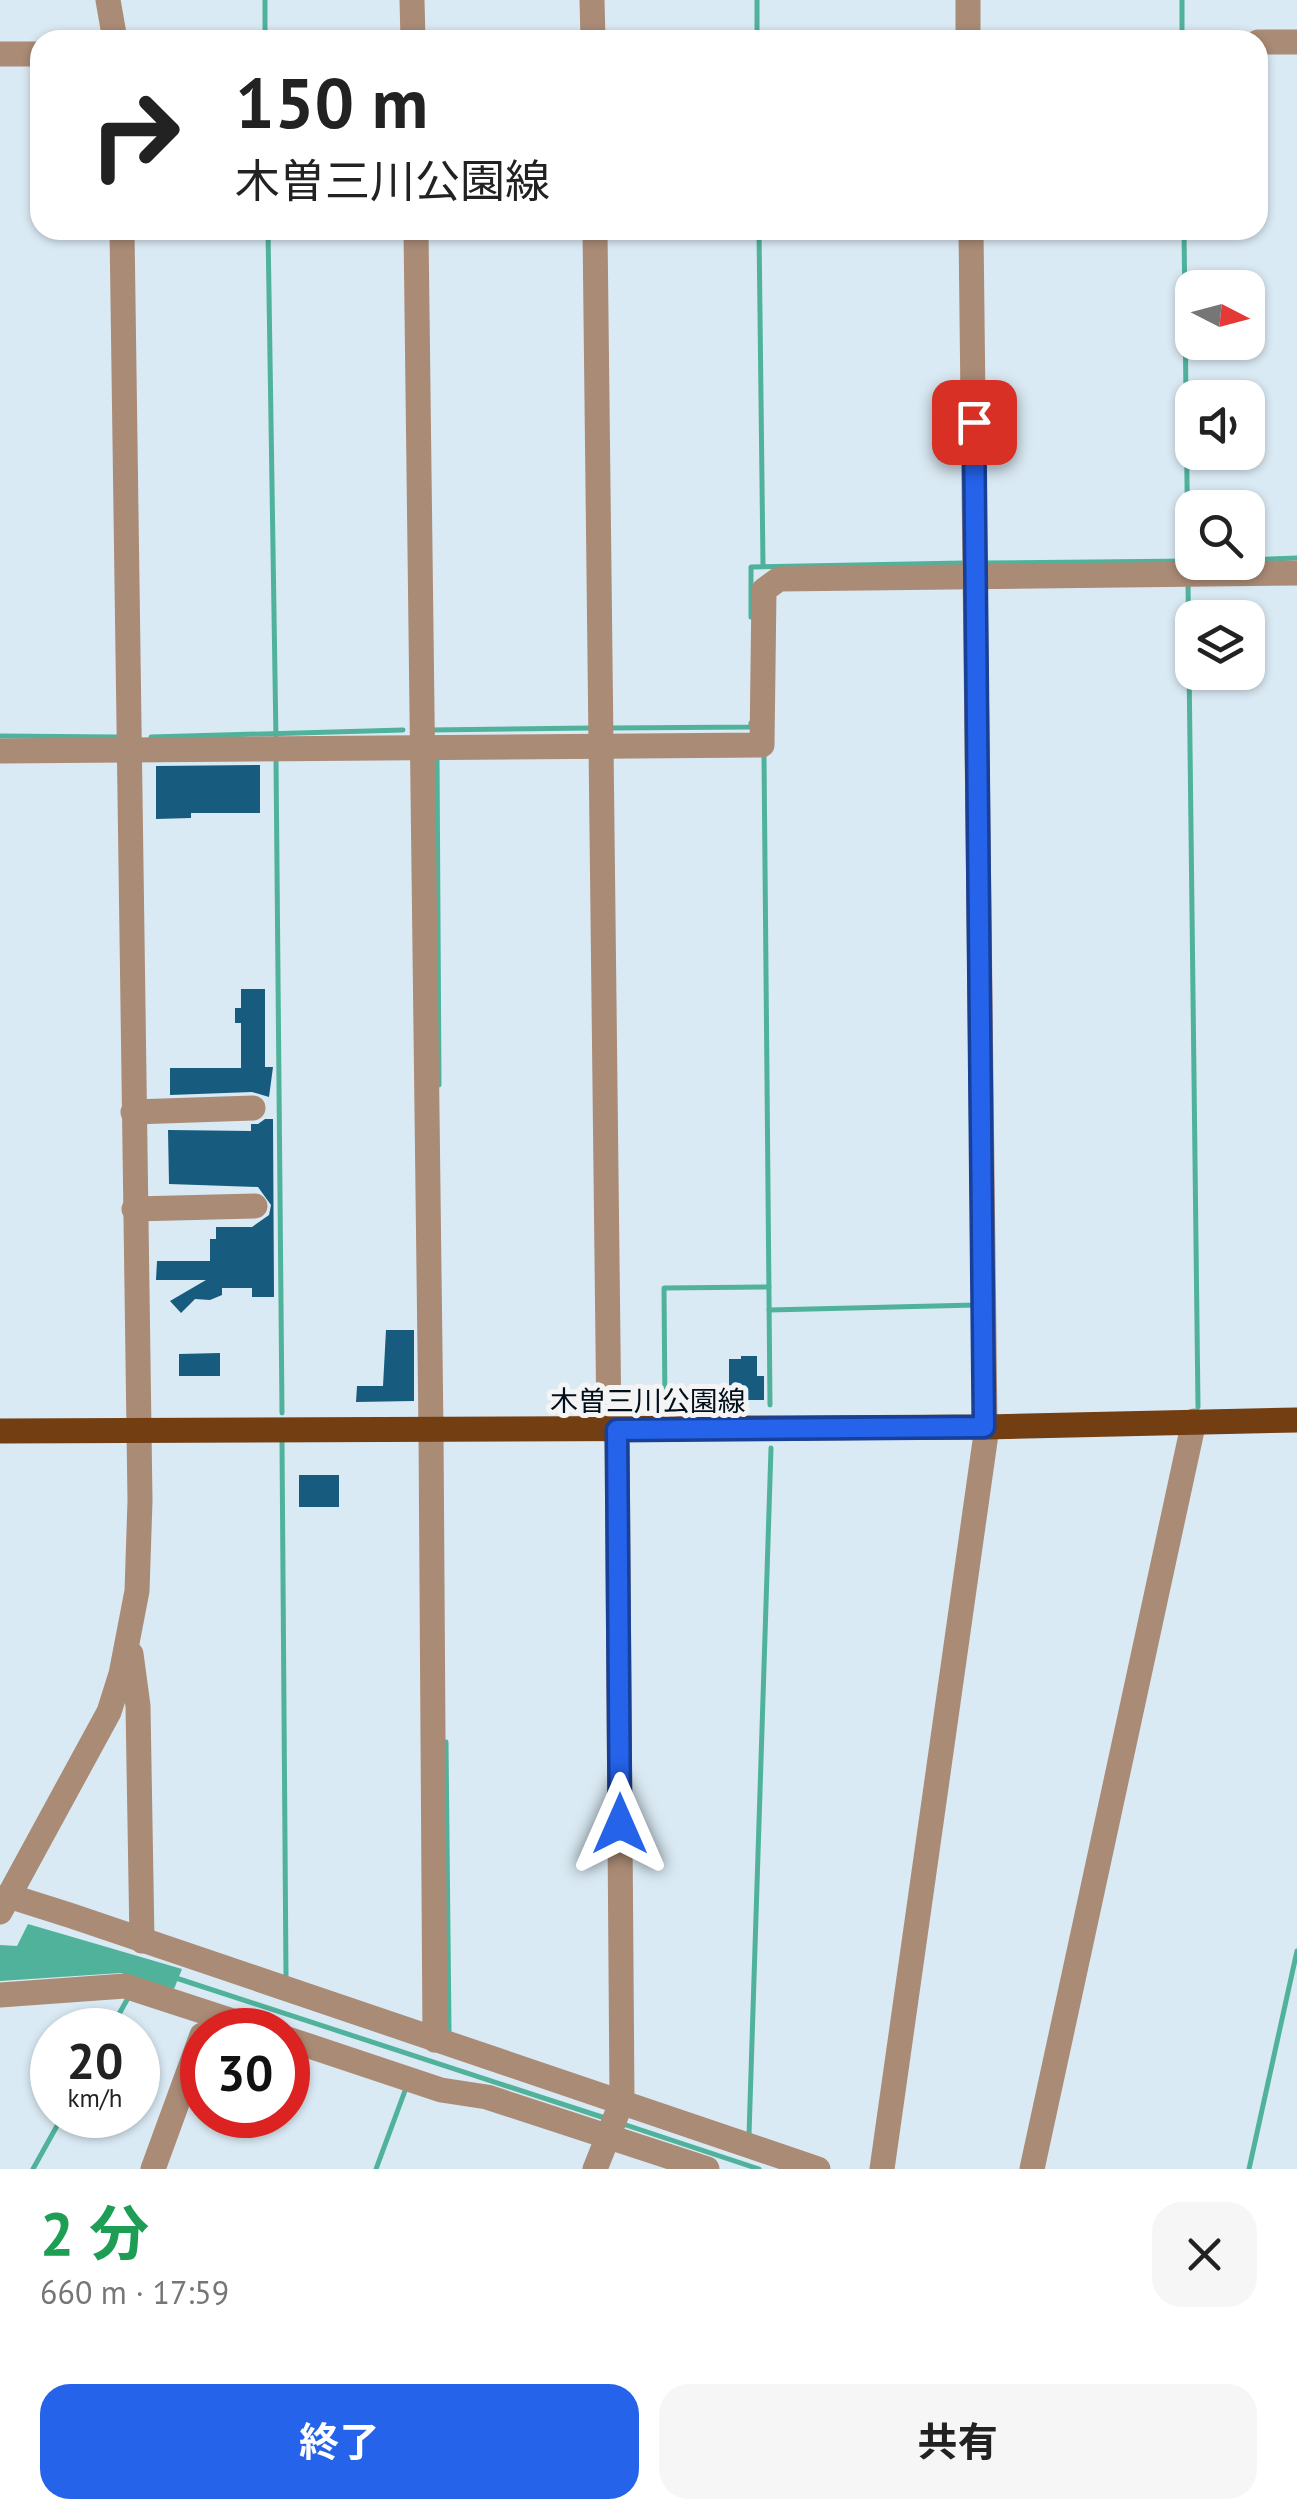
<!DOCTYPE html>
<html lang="ja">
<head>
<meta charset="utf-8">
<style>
	:root { --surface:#fff; --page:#f6f6f6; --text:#222; --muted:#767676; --accent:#2563eb }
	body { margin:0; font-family:"PT Sans","Noto Sans JP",sans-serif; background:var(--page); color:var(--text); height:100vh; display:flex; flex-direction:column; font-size:38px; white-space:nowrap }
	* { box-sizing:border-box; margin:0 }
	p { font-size:32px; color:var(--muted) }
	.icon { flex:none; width:55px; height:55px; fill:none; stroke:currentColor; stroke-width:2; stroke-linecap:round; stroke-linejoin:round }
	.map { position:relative; height:2169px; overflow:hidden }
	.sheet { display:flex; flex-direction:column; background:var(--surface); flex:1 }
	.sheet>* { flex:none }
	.banner { position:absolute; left:30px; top:30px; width:1238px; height:210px; border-radius:30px; box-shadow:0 2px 8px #0004; background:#fff; color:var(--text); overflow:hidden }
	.needle { width:65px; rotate:96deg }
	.controls { position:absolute; left:1175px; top:270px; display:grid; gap:20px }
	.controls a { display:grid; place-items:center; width:90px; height:90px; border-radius:20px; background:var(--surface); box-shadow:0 2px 8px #0004; font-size:50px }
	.speed { position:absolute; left:30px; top:2008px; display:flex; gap:20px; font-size:50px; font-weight:700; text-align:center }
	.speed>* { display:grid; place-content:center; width:130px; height:130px; border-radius:50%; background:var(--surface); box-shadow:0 2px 8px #0004; line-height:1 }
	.speed small { font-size:25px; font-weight:400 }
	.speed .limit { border:15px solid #d22; background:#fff; color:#111 }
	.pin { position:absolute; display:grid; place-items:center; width:85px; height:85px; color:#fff; margin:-42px; border-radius:20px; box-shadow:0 5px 15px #0006 }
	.me { position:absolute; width:110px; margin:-55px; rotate:0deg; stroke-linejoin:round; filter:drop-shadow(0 0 8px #0008) }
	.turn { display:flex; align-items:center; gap:35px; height:210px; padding:0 40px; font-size:45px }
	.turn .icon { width:130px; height:130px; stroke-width:2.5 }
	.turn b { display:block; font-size:70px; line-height:85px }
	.round { display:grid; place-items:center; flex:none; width:105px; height:105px; border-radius:30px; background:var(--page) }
	.head { display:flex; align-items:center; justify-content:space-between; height:170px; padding:0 40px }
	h1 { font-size:60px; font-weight:700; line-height:75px; color:#1e9e55 }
	.button { display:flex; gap:20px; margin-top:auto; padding:20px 40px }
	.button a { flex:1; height:115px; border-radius:30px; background:var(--accent); color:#fff; font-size:40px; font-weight:700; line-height:115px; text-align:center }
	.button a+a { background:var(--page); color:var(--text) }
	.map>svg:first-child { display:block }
	.water { fill:#50b29b }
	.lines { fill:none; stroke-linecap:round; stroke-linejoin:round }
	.stream { stroke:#50b29b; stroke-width:5 }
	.building { fill:#175c7f }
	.minor { stroke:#aa8b76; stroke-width:25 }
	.major { stroke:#733e12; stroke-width:25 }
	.route-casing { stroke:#184099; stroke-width:25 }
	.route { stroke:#2563eb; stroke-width:18 }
	.labels { text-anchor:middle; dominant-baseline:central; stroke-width:10; stroke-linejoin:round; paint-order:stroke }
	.street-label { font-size:28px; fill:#000f1c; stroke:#f4f4f4 }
</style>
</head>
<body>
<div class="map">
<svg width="1297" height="2169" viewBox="0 0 1297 2169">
	<rect width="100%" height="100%" fill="#daeaf4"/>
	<polygon class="water" points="28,1924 182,1969 174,1989 121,1973 0,1981 0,1945 17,1946"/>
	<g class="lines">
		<g class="stream">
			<polyline points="265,0 265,40"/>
			<polyline points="757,0 757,37"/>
			<polyline points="1182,0 1182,33"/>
			<polyline points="268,230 276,740"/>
			<polyline points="759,230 763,566"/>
			<polyline points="1184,230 1188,564"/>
			<polyline points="1248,560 1297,558"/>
			<polyline points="983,563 1192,561"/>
			<polyline points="1188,581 1198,1407"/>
			<polyline points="751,617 751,567 964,563"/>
			<polyline points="611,728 751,727 751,723"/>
			<polyline points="430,730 591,728"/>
			<polyline points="0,736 117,737"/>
			<polyline points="151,737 403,730"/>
			<polyline points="437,756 439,1085"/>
			<polyline points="764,756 770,1405"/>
			<polyline points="276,759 282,1413"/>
			<polyline points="769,1310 976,1305"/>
			<polyline points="665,1409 664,1288 769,1287"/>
			<polyline points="282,1442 286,1977"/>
			<polyline points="446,1742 449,2031"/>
			<polyline points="176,1978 608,2119"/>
			<polyline points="110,2030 128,1998"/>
			<polyline points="623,2124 759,2169"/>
			<polyline points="749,2135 771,1448"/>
			<polyline points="33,2169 63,2115"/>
			<polyline points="376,2169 406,2088"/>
			<polyline points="1249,2169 1297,1951"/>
		</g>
	</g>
	<g class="building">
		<polygon points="260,765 260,813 191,813 191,818 156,819 156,766"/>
		<polygon points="241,989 265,989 265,1067 273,1067 269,1097 252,1092 170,1095 170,1068 241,1068 241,1023 235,1023 235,1008 241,1008"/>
		<polygon points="265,1119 273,1119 274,1297 252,1297 252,1288 222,1288 222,1295 210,1300 195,1299 181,1313 170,1301 206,1280 156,1280 157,1261 210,1261 210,1239 216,1239 216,1227 252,1227 269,1215 271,1205 258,1187 169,1184 168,1130 251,1131 251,1124 258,1124"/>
		<polygon points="386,1330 414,1330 414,1401 356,1402 357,1386 383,1386"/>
		<polygon points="220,1353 220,1376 179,1376 179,1354"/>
		<polygon points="741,1356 757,1356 757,1376 764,1376 764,1400 739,1400 739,1394 729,1394 729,1359 741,1359"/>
		<rect x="299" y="1475" width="40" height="32"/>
	</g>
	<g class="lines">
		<g class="minor">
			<polyline points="108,0 115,40"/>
			<polyline points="412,0 413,40"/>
			<polyline points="592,0 593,40"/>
			<polyline points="968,0 968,40"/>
			<polyline points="1258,42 1297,42"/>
			<polyline points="0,54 40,54"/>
			<polyline points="416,230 431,1431 435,2040"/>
			<polyline points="595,230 609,1430"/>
			<polyline points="971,230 985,1427"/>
			<polyline points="0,751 762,745 764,590 779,579 1297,573"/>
			<polyline points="133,1112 253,1108"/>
			<polyline points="134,1209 255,1206"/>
			<polyline points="131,1654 138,1706 142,1941"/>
			<polyline points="0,1898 9,1896 72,1916 818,2169"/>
			<polyline points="0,1912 109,1712 121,1674 137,1591 140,1501 122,230"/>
			<polyline points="0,1995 125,1986 260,2030"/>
			<polyline points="288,2039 441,2090 487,2097 707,2169"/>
			<polyline points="153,2169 202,2035"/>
			<polyline points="595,2169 622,2101 617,1430"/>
			<polyline points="882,2169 987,1427"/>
			<polyline points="1032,2169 1194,1421"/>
		</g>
		<polyline class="major" points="0,1431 987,1427 1297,1420"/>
	</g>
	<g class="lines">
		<defs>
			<polyline id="route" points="620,1824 617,1430 984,1427 974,422"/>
		</defs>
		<use href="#route" class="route-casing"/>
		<use href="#route" class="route"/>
	</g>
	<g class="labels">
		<g class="street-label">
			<text x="648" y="1400">木曽三川公園線</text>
		</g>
	</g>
</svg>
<div class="controls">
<a><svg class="needle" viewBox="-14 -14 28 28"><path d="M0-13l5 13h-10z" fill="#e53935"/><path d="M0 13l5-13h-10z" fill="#767676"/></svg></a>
<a><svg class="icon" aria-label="sound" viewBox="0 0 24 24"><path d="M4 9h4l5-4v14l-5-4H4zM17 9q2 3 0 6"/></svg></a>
<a><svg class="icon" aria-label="search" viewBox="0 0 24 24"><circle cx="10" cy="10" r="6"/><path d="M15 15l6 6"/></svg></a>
<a><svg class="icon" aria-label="layers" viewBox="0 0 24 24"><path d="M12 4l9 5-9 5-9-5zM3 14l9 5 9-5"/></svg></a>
</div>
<div class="speed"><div>20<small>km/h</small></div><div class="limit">30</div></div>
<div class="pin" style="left:974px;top:422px;background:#d93025"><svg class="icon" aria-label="arrive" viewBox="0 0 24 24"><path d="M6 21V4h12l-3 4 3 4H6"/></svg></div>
<svg class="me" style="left:620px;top:1824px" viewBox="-20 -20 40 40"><path d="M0-17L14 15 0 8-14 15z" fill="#2563eb" stroke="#fff" stroke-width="4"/></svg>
<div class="banner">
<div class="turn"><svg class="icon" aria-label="right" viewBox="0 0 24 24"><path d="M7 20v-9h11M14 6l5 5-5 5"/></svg><div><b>150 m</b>木曽三川公園線</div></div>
</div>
</div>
<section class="sheet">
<div class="head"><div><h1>2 分</h1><p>660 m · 17:59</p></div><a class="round"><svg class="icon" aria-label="close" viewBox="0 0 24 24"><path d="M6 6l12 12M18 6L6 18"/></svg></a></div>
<div class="button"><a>終了</a><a>共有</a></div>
</section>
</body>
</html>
